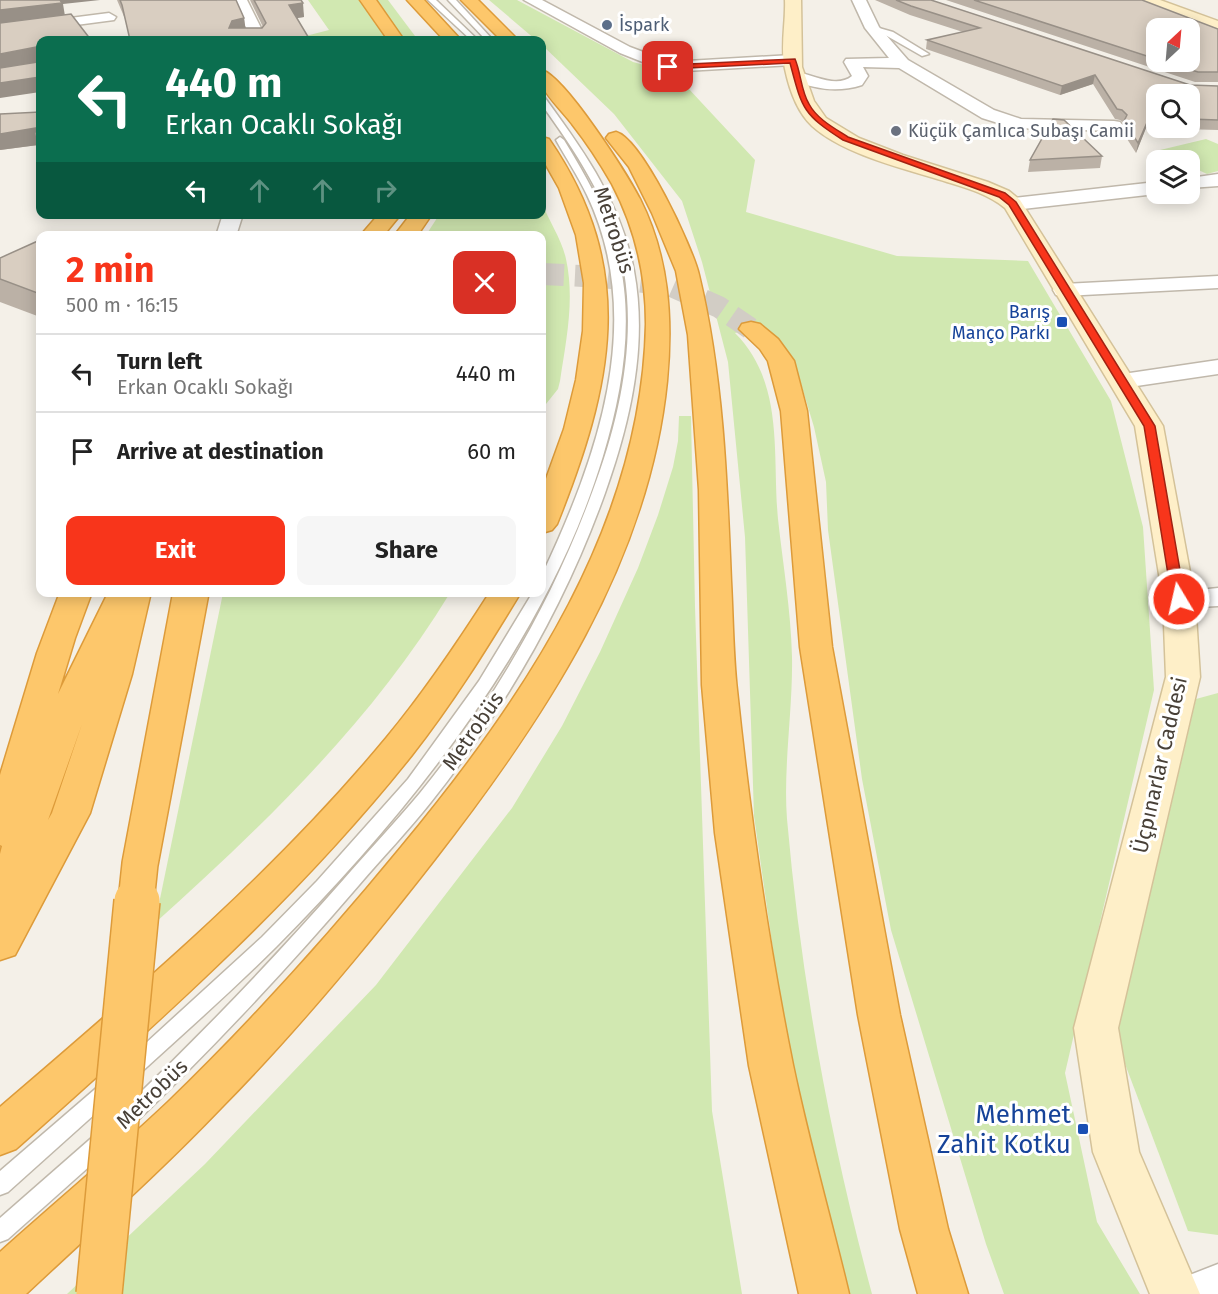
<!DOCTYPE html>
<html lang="en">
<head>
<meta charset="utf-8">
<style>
	:root { --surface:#fff; --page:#f6f6f6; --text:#222; --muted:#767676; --line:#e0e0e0; --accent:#f8351b }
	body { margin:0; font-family:"Fira Sans",sans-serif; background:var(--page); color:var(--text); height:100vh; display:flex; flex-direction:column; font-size:22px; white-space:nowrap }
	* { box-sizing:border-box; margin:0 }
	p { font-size:20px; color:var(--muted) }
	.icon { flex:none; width:33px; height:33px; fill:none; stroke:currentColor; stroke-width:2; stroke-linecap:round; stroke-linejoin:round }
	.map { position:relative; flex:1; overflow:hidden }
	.sheet { position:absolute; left:36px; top:231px; width:510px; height:366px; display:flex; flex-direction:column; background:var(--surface); border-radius:12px; box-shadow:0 3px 15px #0003 }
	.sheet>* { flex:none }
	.guide { position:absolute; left:36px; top:36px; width:510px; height:183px; border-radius:12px; box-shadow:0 3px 15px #0003; background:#0b6e4f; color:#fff; overflow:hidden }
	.needle { width:39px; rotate:26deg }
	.controls { position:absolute; left:1146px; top:18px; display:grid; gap:12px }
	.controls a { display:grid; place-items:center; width:54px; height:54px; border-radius:12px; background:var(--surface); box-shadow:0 3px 15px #0003; font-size:30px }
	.pin { position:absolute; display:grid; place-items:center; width:51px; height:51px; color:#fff; margin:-26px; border-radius:12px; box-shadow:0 3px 9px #0006 }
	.me { position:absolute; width:66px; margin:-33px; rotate:351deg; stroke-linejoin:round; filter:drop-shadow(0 0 4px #0008) }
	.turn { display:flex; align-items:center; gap:21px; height:126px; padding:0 30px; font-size:27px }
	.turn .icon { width:78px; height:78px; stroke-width:2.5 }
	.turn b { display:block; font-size:42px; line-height:51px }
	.lanes { display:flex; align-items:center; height:57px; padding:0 30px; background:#0003; justify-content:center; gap:30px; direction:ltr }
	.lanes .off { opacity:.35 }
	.round { display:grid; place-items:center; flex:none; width:63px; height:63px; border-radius:12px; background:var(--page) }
	.headline { display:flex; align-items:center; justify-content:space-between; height:102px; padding:0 30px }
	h1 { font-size:36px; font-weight:700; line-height:45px; color:var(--accent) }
	.button { display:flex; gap:12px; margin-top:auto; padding:12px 30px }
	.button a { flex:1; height:69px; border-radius:12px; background:var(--accent); color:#fff; font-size:24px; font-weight:700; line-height:69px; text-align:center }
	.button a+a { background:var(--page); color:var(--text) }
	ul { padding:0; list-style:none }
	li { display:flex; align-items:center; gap:18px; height:78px; padding:0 30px; border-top:2px solid var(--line) }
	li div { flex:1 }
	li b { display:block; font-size:22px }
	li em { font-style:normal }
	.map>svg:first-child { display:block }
	.green { fill:#d1e8b1 }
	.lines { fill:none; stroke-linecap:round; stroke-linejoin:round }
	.highway-tunnel { stroke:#d2cdc5; stroke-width:22; stroke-dasharray:22 11; stroke-linecap:butt }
	.lane-casing { stroke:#c0b8ab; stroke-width:3 }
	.street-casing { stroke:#c0b8ab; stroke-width:3 }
	.secondary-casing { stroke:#d4c299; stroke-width:3 }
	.highway-casing { stroke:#dd9b3a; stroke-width:3 }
	.lane { fill:#fff; fill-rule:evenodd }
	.street { fill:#fff; fill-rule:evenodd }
	.secondary { fill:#feefc8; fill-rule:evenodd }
	.highway { fill:#fdc76b; fill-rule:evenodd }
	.highway-bridge-far1-casing { stroke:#dd9b3a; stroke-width:38; stroke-linecap:butt }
	.highway-bridge-casing { stroke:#dd9b3a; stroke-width:48; stroke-linecap:butt }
	.highway-bridge-far1 { stroke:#fdc76b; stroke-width:35 }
	.highway-bridge { stroke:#fdc76b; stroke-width:45 }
	.wall { fill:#bbb1a6; fill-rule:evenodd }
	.shaded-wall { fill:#989087 }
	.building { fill:#d9cec1; stroke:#989087; stroke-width:1.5 }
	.route { fill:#f8351b; stroke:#a12212; stroke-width:1.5 }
	.service-dot { fill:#5c6f8a; stroke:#fff; stroke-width:2 }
	.worship-dot { fill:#6b7280; stroke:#fff; stroke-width:2 }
	.transit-dot { fill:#1a4fb4; stroke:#fff; stroke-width:2 }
	.labels { text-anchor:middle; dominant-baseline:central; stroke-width:6; stroke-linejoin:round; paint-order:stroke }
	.far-service-label { font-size:18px; fill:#4e5e75; stroke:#fff; text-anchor:start }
	.far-worship-label { font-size:18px; fill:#5b616d; stroke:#fff; text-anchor:start }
	.far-transit-label { font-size:18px; fill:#164399; stroke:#fff; text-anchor:end }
	.street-label { font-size:21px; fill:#484037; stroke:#fff }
	.near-transit-label { font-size:26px; fill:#164399; stroke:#fff; text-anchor:end }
</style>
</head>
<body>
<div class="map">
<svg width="1218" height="1294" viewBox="0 0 1218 1294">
	<rect width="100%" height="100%" fill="#f4f0e8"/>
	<g class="green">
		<polygon points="308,0 360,0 388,40 290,40 329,30"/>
		<polygon points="376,0 388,0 418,40 403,40"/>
		<path d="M489 0H517L633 62 674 73 755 160 746 212 897 256 1028 261 1111 401 1143 527 1154 690 1065 1073 1097 1222 1140 1294H1004L986 1244 891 930 862 779 828 530 826 482 814 427 795 364 787 350 763 326 735 333C785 383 772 455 778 519 783 565 791 611 792 657 793 709 783 768 787 819 801 979 830 1139 872 1294H846L822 1209 780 999 754 816 745 537 728 362 702 262 682 201 614 114 542 45V40H536Z"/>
		<polygon points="1206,139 1218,144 1218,171 1207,174 1190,166 1190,163 1194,161 1184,160 1160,150"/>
		<path d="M542 203C549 221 562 240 566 259 575 300 566 341 560 381L558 389 542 409V236L426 235 439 215 542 214Z"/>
		<polygon points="679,416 691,416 695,607 712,1111 742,1294 67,1294 205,1164 376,985 512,808 562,726 600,652 638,568 658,515 673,467 678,441"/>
		<path d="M223 593H450C372 721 266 823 155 923Z"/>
		<polygon points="1218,693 1218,1235 1188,1231 1116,1040 1196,699"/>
	</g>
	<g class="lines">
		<polyline class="highway-tunnel" points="542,274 603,277 669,285 719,307 751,329"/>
		<defs>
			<g id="lane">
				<polygon points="428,0 436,0 478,40 471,40"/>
				<polygon points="448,0 456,0 493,40 486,40"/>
				<polygon points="872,26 893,32 929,54 922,56 887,36 869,30"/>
				<path d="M542 98H545C584 151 622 205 634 271 648 346 630 423 605 493 565 605 505 709 431 802 408 831 383 857 359 885 287 969 212 1049 132 1126L125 1129 118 1126 115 1120 118 1114C197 1039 272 961 344 879 369 850 396 822 420 793 494 702 553 600 593 490 619 421 636 345 624 271 613 208 579 156 542 105Z"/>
				<path d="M560 137 564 140C586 176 606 211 617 251 635 318 623 390 603 456 548 640 411 811 277 946 232 991 184 1033 137 1076L130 1079 123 1076 120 1070 123 1064 262 937 317 881 408 779 479 681 533 592H542V575C597 458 647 321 587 195 578 176 566 158 556 140Z"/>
				<polygon points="108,1081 115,1084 118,1090 115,1096 8,1192 0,1195 0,1171 101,1084"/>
				<polygon points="103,1132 110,1134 114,1141 110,1148 8,1239 0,1242 0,1218 96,1134"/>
			</g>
			<g id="street">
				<polygon points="233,0 247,0 266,38 264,40 233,40 235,37 249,34"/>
				<polygon points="524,0 542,0 630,47 670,62 792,55 800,60 792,65 668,72 620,53"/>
				<path d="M852 0H866L879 27 908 60 994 110 1021 119 1114 121 1120 122 1123 126 1120 130 1114 131 1014 128 982 118 899 68 863 67 868 76 862 85C837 93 816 89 792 80L790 77 798 72C814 76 838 88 852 76L844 62 846 59 889 58 865 28Z"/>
				<polygon points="109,13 116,17 114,20 0,35 0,27"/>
				<polygon points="1218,174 1218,186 1190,188 1190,178"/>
				<polygon points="1156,182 1156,194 1013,210 1006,208 1003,204 1006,200 1013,198"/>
				<polygon points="223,214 243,214 236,236 216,236"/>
				<polygon points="1218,276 1218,288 1064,296 1056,295 1053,290 1056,285 1064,284"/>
				<polygon points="1218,360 1218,374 1123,388 1115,386 1111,381 1115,376 1123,374"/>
				<polygon points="1218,588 1218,606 1179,608 1169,605 1165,599 1169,593"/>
				<polygon points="1218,1264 1218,1294 1175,1294 1182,1278"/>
			</g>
			<g id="secondary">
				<path d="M785 0H801L802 67 814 101 826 118 859 138 903 155 988 182 1009 191 1020 200 1163 426 1195 599 1200 677 1118 1028 1139 1152 1200 1294H1150L1093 1152 1074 1028 1166 677 1163 599 1135 426 1005 208C988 194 967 188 947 182 906 169 844 155 812 126 797 112 789 88 785 69 780 46 786 23 785 0Z"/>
				<polygon points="1137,0 1160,0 1218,21 1218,31 1140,3"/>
			</g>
			<g id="highway">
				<polygon points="360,0 376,0 404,40 388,40"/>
				<polygon points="407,0 424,0 461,40 444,40"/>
				<polygon points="461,0 478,0 518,40 501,40"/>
				<path d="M542 70C566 78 627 174 640 199 669 257 673 318 667 381 649 562 544 719 435 859 368 945 298 1030 221 1108 159 1173 92 1232 26 1294H0V1252C56 1202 113 1154 168 1102 251 1022 329 935 402 846 526 696 642 525 646 324 646 274 635 228 612 184 600 163 587 143 572 124 565 114 544 94 542 84 541 82 542 71 542 70Z"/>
				<path d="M616 132C642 139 693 248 699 275 723 375 727 479 731 581 733 617 733 654 737 690 750 815 768 941 793 1065 809 1142 831 1218 849 1294H799L749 1066 715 833 702 685 699 490 688 335 676 271 652 213 629 167 606 138 609 134Z"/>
				<path d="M542 137 549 139C639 270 612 386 557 524L552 530 542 533V490L564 429 576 380 583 331 584 283 576 235 559 188 542 158Z"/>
				<polygon points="379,214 401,214 383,236 360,236"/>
				<polygon points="411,214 432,214 417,236 394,236"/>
				<polygon points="751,322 760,324 778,339 794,361 807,411 832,647 900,1015 948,1229 968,1294 918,1294 900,1229 858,1015 800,647 781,411 768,361 760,349 739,329 742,324"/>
				<path d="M60 592H92L75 638 58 694 106 597 119 595V592H151L132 674 90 813 15 955 0 960V854L2 846 0 845V775L37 653ZM82 724 52 813 48 820Z"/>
				<path d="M490 592H521C487 648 453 703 412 755 296 901 155 1025 16 1149L0 1155V1107C135 991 273 875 387 737 425 691 458 642 490 592Z"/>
			</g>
		</defs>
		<use href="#lane" class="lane-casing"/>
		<use href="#street" class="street-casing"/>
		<use href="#secondary" class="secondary-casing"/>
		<use href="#highway" class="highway-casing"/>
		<use href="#lane" class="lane"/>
		<use href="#street" class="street"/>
		<use href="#secondary" class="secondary"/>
		<use href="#highway" class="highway"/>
		<defs>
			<polyline id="highway-bridge-far1" points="136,902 140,864 191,592"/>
			<polyline id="highway-bridge" points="99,1294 137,901"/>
		</defs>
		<use href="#highway-bridge-far1" class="highway-bridge-far1-casing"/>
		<use href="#highway-bridge" class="highway-bridge-casing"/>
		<use href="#highway-bridge-far1" class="highway-bridge-far1"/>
		<use href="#highway-bridge" class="highway-bridge"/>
	</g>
	<g class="wall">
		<polygon points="117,0 236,0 244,18 245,28 262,28 263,27 250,0 301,0 304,17 296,18 310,40 125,19"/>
		<path d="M875 0H931L1190 85 1218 86V130L1146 128 1136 153 1122 131 1124 123 1120 120 1115 119 1093 84 1060 95 926 49 927 40 963 32 910 15ZM1156 94H1190V128H1156Z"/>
		<path d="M946 0H1142L1218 29V82H1195ZM1156 28 1190 62H1156Z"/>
		<polygon points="40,112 40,148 39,148 38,145 0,150"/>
		<polygon points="1102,156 1100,168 1028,172 1030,160"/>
		<polygon points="40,240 40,317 0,302 0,258"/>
	</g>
	<g class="shaded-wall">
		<polygon points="56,0 100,0 63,4 65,16 0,25 0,10"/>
		<polygon points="303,3 304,17 291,19 289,5"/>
		<polygon points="244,18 246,32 229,28 232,21"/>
		<polygon points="36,47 40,62 0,69 0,54"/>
		<polygon points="1095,75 1093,84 1060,95 1062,86"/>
		<polygon points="40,77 40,92 0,98 0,83"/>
		<polygon points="1149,118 1146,128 1136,153 1138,143"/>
		<polygon points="36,128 35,132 38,145 0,150 0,134"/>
	</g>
	<g class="building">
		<polygon points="0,0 60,0 62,3 0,10"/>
		<polygon points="120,0 236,0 244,18 232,21 229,28 262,28 266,23 254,0 301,0 303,3 289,5 310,40 130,40 122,5"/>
		<polygon points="896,0 931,0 1190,85 1218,86 1218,120 1190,119 1190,94 1156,94 1156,118 1149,118 1138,143 1124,121 1127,115 1122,110 1117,109 1095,75 1062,86 927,40 980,28 911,6"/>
		<polygon points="974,0 1142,0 1218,29 1218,72 1198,72 1164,62 1190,62 1190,28 1156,28 1156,59"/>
		<polygon points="71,14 91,40 40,40 40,77 0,83 0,68 37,62 39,50 36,47 0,54 0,23"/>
		<polygon points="40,112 40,132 35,132 36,128 0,134 0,114"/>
		<polygon points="1053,119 1064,120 1102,156 1030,160"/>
		<polygon points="40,240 40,294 0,279 0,258"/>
	</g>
	<path class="route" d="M795 59C801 73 801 91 809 104 817 119 834 128 848 137L1005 193 1016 202 1155 426 1185 599 1183 602H1174L1172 599 1144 426 1009 205 999 197 843 140C802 114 802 108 790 63L668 69 665 67 668 65Z"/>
	<circle class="service-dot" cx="607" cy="25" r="6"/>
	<circle class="worship-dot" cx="896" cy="131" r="6"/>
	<g class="transit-dot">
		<rect x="1056" y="316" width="12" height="12" rx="3"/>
		<rect x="1077" y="1123" width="12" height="12" rx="3"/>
	</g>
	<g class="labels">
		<g class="far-service-label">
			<text x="619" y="25">İspark</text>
		</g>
		<g class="far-worship-label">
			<text x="908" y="131">Küçük Çamlıca Subaşı Camii</text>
		</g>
		<g class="far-transit-label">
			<text x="1050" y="312">Barış<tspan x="1050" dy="21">Manço Parkı</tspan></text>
		</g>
		<g class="street-label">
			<text transform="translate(614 230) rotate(72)">Metrobüs</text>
			<text transform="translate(473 731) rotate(-55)">Metrobüs</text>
			<text transform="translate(1160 765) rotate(-77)">Üçpınarlar Caddesi</text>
			<text transform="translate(152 1094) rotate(-44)">Metrobüs</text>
		</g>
		<g class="near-transit-label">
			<text x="1071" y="1114">Mehmet<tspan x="1071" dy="30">Zahit Kotku</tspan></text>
		</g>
	</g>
</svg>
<div class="controls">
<a><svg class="needle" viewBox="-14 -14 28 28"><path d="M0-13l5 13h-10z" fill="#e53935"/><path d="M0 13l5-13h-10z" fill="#767676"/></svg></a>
<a><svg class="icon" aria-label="search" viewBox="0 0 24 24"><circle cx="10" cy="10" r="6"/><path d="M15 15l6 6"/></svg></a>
<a><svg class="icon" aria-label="layers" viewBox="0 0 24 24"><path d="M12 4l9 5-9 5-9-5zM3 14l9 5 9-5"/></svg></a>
</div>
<div class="pin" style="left:668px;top:67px;background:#d93025"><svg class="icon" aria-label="arrive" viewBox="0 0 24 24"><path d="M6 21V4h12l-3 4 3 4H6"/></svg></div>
<svg class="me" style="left:1179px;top:599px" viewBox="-20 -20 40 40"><circle r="17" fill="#f8351b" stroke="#fff" stroke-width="3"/><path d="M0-11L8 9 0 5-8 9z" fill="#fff"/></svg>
<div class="guide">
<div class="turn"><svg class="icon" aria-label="left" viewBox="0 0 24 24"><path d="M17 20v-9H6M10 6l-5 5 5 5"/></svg><div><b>440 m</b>Erkan Ocaklı Sokağı</div></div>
<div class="lanes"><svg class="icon" aria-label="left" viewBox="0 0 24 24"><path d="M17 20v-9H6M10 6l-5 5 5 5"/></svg><svg class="icon off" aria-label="ahead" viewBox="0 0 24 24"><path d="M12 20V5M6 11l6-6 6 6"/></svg><svg class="icon off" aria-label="ahead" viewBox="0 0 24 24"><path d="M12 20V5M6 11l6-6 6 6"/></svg><svg class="icon off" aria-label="right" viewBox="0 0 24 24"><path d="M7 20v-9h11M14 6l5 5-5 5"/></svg></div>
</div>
<section class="sheet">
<div class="headline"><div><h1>2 min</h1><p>500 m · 16:15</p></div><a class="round" style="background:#d93025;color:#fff"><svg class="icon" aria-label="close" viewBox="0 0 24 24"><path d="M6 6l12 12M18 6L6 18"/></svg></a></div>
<ul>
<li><svg class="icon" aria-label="left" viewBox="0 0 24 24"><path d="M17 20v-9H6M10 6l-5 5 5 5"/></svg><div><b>Turn left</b><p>Erkan Ocaklı Sokağı</p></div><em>440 m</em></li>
<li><svg class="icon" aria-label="arrive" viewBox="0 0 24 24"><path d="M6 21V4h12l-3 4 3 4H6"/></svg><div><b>Arrive at destination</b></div><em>60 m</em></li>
</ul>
<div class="button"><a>Exit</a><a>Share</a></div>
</section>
</div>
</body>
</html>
